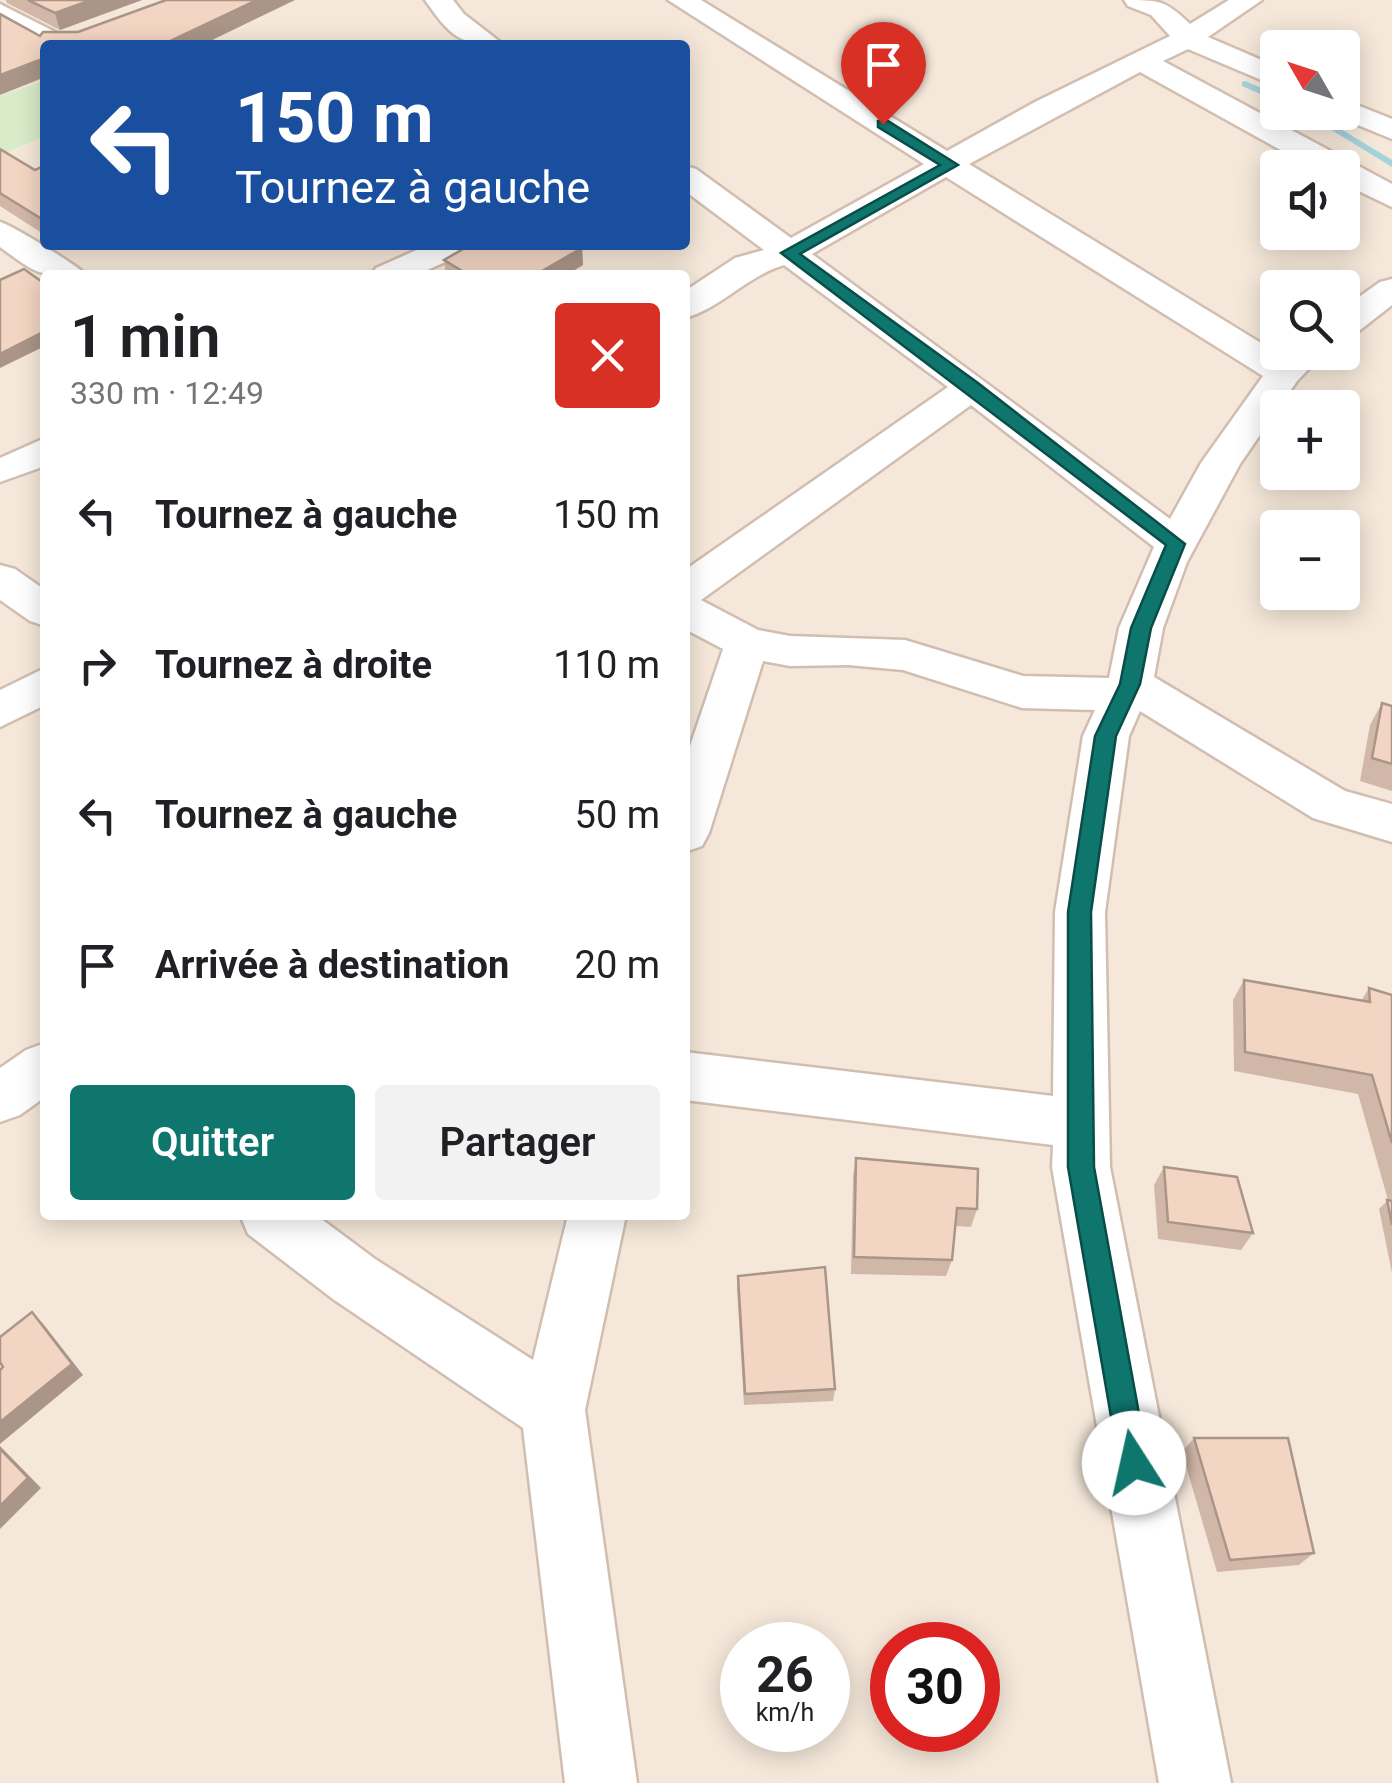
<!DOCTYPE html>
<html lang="fr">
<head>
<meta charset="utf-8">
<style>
	:root { --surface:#fff; --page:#f2f2f2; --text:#202124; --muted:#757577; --accent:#0f766e }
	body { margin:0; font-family:Roboto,sans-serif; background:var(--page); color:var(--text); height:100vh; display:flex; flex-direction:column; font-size:38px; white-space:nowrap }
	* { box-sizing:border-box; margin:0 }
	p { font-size:32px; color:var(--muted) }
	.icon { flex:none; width:55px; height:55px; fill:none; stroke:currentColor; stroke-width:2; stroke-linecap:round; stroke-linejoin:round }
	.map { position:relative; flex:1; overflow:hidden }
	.details { position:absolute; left:40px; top:270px; width:650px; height:950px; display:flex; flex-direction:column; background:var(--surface); border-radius:10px; box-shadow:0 5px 25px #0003 }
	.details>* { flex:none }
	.top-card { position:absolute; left:40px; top:40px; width:650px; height:210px; border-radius:10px; box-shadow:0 5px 25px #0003; background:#1a4fa0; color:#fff; overflow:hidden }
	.needle { width:65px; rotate:309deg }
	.fabs { position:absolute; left:1260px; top:30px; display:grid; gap:20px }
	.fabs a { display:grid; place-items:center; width:100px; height:100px; border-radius:10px; background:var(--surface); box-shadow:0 5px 25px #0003; font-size:50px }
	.speed { position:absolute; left:720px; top:1622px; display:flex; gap:20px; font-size:50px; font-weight:700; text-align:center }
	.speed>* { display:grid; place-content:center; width:130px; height:130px; border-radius:50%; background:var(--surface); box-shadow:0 5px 25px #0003; line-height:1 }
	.speed small { font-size:25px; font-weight:400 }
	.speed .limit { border:15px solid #d22; background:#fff; color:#111 }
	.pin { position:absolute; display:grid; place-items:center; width:85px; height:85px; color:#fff; margin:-102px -42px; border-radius:50% 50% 50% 0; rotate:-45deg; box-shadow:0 0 10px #0007 }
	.pin .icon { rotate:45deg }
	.me { position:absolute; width:110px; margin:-55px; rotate:350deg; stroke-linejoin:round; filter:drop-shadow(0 0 8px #0008) }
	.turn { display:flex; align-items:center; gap:35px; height:210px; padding:0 30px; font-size:45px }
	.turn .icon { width:130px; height:130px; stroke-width:2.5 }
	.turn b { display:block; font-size:70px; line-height:85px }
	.round { display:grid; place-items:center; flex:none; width:105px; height:105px; border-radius:10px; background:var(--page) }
	.headline { display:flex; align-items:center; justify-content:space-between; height:170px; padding:0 30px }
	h1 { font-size:60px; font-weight:600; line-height:75px }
	.action { display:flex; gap:20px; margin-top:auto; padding:20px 30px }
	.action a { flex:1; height:115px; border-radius:10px; background:var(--accent); color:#fff; font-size:40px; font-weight:600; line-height:115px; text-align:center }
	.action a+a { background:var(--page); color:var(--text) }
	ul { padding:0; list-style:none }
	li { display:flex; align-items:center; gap:30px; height:150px; padding:0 30px }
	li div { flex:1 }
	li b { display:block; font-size:38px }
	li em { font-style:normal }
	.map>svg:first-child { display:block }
	.residential { fill:#f5e8da; fill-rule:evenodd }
	.green { fill:#d8ecc9 }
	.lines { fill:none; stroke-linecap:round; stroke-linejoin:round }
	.stream { fill:#a5d3da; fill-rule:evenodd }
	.minor-casing { stroke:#d1beb0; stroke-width:5 }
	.minor { fill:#fff; fill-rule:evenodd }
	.wall { fill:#d1b7a8 }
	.shaded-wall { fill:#aa9588 }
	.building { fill:#f3d5c3; stroke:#aa9588; stroke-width:2.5 }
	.route { fill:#0f766e; stroke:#0a4d48; stroke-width:2.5 }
</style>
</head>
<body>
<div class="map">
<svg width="1392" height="1783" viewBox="0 0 1392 1783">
	<rect width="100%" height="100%" fill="#fdf6ec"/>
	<path class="residential" d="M0 0H1392V1783H0ZM45 45H685V245H45ZM1278 48H1342V112H1278ZM1278 168H1342V232H1278ZM45 275H685V1215H45ZM1278 288H1342V352H1278ZM1278 408H1342V472H1278ZM1278 528H1342V592H1278ZM742 1645H828V1730H742ZM892 1645H978V1730H892Z"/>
	<polygon class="green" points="45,81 45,136 0,155 0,96"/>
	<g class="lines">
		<g class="stream">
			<polygon points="1245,81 1278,95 1278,102 1242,86 1242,82"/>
			<polygon points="1302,112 1313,112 1392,160 1392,167"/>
		</g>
		<defs>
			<g id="minor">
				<path d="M425 0H453L464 14 504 45C459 45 451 37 425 0Z"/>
				<path d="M668 0H701L947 151 1035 102 1170 36 1151 15 1128 6 1124 0C1160 0 1165 0 1190 24L1229 0H1262L1208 37 1278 67V87L1188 49 1163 61 1392 184V207L1342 183V168H1313L1140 72 969 164 1282 356 1325 352 1297 381 1240 464 1187 562 1163 628 1154 677 1345 791 1392 804V842L1313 818 1140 711 1129 736 1105 912 1110 1167 1231 1783H1159L1052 1167 1053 1145 685 1100V1052L1053 1096 1055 912 1083 736 1095 710 1022 708 903 670 848 665 790 666 763 661 709 833 702 846 685 852V761L723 649 685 629V570L948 387 784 265C747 276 721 308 685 318V291L735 258 764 250 685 191V166L696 169 791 238 924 164ZM946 177 1263 376 1201 463 1170 519 812 254ZM971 405 1154 547 1119 628 1109 678 1023 676 905 640 790 636 758 630 701 600Z"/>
				<polygon points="0,4 69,39 73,45 45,45 45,49 0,23"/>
				<polygon points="1342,99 1392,119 1392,139 1331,114 1342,112"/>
				<path d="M0 222C12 225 80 267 86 275 37 275 41 277 0 247Z"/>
				<polygon points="428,245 473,245 468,252 416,275 371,275 376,268"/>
				<polygon points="1392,279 1392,305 1355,334 1342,337 1342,309 1380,282"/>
				<polygon points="45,438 45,466 0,482 0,458"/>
				<polygon points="0,565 15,569 45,590 45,626 30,621 0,600"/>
				<polygon points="45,668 45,705 0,727 0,690"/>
				<polygon points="45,1043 45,1097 20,1115 0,1122 0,1068 26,1050"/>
				<polygon points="240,1215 316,1215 375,1259 533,1360 568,1215 626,1215 585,1410 637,1783 565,1783 523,1428 333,1299 248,1234"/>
			</g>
		</defs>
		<use href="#minor" class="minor-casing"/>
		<use href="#minor" class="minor"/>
	</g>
	<g class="wall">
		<polygon points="6,0 142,0 60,30 7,3"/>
		<polygon points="0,149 35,170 45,165 45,235 0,206"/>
		<polygon points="582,248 583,265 566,275 446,275 444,260"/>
		<polygon points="1382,703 1392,706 1392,791 1360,781 1370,725"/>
		<polygon points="1244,980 1361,1001 1369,988 1392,995 1392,1273 1379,1209 1388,1200 1358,1094 1234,1071 1233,1000"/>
		<polygon points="856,1158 977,1209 971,1227 955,1226 952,1260 946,1276 851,1274 853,1176"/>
		<polygon points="1164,1167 1253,1233 1241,1250 1158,1239 1154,1185"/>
		<polygon points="738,1276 835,1389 833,1401 744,1405 737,1289"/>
		<polygon points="1194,1438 1314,1553 1299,1565 1217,1572 1182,1452"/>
	</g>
	<g class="shaded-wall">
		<polygon points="91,0 142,0 60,30 55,13"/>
		<polygon points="257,0 295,0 202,45 162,45"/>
		<polygon points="45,58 45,77 0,95 0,75"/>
		<polygon points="582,248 583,265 566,275 535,275"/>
		<polygon points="45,331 45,346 0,368 0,354"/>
		<polygon points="32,1312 44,1325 83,1375 0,1444 0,1422"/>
		<polygon points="0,1446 41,1488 0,1529"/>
	</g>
	<g class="building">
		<polygon points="28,0 91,0 55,13"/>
		<polygon points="166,0 257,0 162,45 45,45 45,58 0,75 0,14 40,36 43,32 78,32"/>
		<polygon points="0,149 35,170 45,165 45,221 0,193"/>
		<polygon points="470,245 576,245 582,248 535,275 455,275 462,271 444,260"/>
		<polygon points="24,269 45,284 45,331 0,354 0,280"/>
		<polygon points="1382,703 1392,706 1392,764 1372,758"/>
		<polygon points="1244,980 1370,1002 1369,988 1392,995 1392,1143 1372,1075 1245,1052"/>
		<polygon points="856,1158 978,1169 977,1209 957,1208 952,1260 854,1257"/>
		<polygon points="1164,1167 1237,1177 1253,1233 1168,1222"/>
		<polygon points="1387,1200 1392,1201 1392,1225"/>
		<polygon points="825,1267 835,1389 745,1394 738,1276"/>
		<polygon points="32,1312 72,1364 0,1422 0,1370 3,1367 0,1362 0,1337"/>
		<polygon points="1194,1438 1288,1438 1314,1553 1230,1560"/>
		<polygon points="0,1449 28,1478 0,1506"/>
	</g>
	<polygon class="route" points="878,121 888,121 958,165 800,254 978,383 1185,544 1151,628 1140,684 1116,736 1091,912 1094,1167 1148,1463 1144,1474 1134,1478 1123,1474 1119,1463 1068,1167 1068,912 1095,736 1120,684 1131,628 1166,545 781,253 940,165 878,127"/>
</svg>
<div class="fabs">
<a><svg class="needle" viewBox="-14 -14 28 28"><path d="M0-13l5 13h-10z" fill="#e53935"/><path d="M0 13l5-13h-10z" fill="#757577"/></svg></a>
<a><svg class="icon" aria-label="sound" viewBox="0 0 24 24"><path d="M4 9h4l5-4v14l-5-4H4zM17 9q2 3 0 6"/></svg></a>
<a><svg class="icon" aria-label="search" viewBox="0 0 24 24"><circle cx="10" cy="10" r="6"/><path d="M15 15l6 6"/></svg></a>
<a>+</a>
<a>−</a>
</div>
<div class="speed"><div>26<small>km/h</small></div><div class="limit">30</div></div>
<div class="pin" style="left:883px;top:124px;background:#d93025"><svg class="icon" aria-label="arrive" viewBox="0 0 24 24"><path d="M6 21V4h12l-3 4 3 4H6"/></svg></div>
<svg class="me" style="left:1134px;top:1463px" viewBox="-20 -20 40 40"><circle r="19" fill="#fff"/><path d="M0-13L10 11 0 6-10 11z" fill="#0f766e"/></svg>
<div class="top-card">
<div class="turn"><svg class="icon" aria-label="left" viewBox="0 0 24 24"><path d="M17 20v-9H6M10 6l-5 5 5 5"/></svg><div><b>150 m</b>Tournez à gauche</div></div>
</div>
<section class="details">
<div class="headline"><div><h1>1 min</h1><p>330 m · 12:49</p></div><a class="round" style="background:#d93025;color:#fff"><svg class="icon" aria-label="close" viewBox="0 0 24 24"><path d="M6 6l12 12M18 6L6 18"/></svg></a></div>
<ul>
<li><svg class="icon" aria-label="left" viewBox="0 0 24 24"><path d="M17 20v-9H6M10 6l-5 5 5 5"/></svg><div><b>Tournez à gauche</b></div><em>150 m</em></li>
<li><svg class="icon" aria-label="right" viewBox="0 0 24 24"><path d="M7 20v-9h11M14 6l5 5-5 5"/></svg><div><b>Tournez à droite</b></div><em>110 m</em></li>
<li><svg class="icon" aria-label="left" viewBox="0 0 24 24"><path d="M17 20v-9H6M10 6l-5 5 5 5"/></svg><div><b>Tournez à gauche</b></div><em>50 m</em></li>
<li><svg class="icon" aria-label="arrive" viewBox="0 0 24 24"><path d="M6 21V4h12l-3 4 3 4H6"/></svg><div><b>Arrivée à destination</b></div><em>20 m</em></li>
</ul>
<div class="action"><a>Quitter</a><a>Partager</a></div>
</section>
</div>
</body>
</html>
